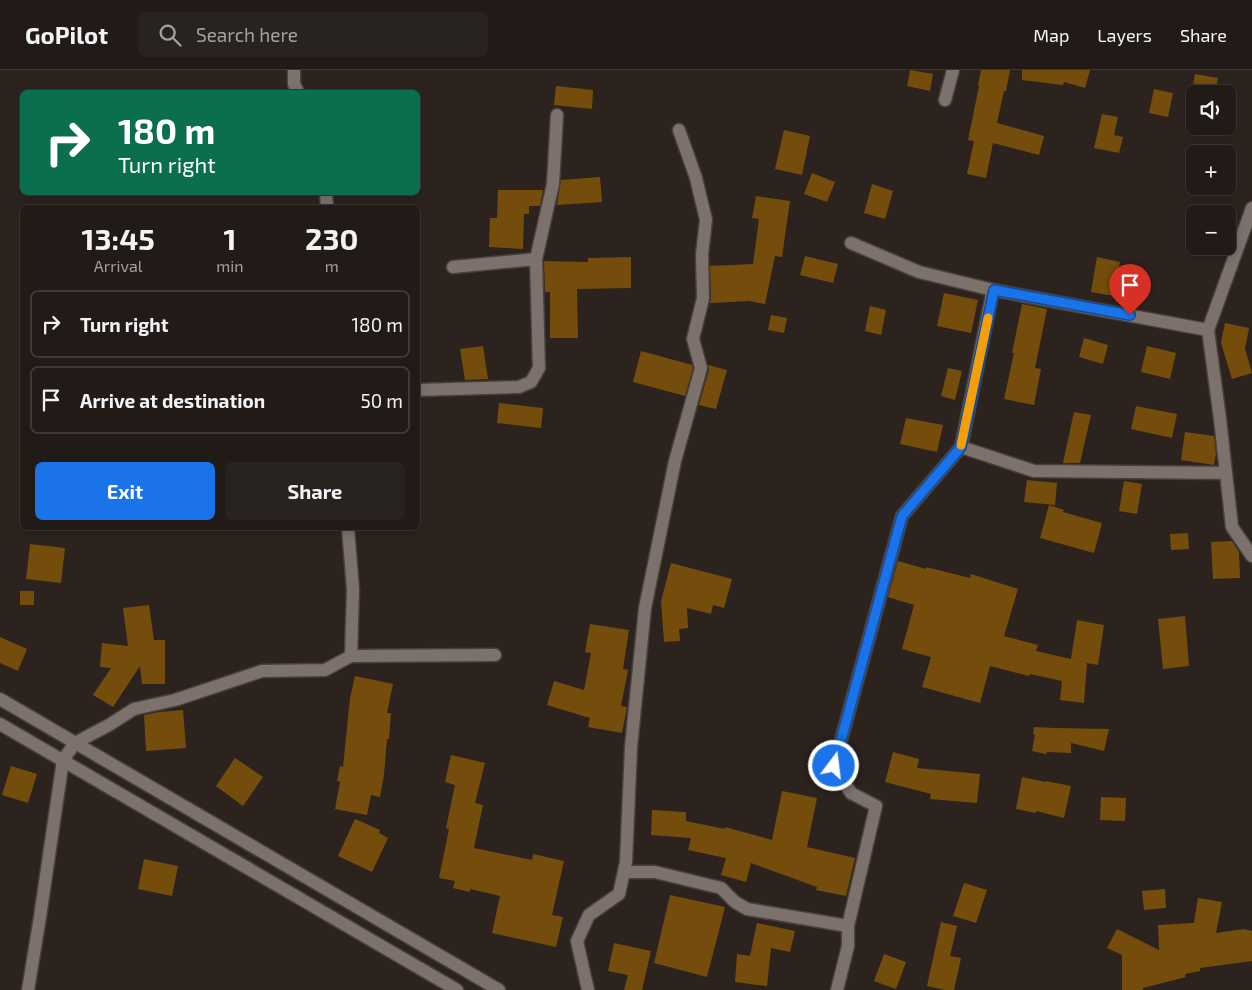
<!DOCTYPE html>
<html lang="en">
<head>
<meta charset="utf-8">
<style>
	:root { --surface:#211a16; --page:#29231f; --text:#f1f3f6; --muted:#a2a1a1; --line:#3e3835; --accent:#1a73e8 }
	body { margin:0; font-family:"Exo 2",sans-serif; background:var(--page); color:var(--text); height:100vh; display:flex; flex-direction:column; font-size:19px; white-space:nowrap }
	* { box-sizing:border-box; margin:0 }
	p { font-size:16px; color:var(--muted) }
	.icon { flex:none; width:28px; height:28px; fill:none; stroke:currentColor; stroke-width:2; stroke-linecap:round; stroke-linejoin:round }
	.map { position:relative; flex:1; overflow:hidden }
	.panel { position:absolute; left:20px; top:135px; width:400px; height:325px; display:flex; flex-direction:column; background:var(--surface); border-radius:8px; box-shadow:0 2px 8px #0003,0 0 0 1px var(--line) }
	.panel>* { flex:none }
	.hud { position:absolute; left:20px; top:20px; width:400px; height:105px; border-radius:8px; box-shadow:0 2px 8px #0003,0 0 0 1px var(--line); background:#0b6e4f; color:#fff; overflow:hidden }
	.buttons { position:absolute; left:1186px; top:15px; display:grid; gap:10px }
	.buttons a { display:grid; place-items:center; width:50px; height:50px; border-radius:8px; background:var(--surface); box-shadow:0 2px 8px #0003,0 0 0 1px var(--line); font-size:25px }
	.pin { position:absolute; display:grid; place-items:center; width:42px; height:42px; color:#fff; margin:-51px -21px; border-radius:50% 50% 50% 0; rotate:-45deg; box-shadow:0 0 5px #0007 }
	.pin .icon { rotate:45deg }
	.me { position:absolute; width:55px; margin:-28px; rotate:15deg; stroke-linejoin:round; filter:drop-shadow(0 0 4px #0008) }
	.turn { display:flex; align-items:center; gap:18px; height:105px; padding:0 15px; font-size:22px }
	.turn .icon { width:65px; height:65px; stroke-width:2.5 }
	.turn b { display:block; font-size:35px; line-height:42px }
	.eta { display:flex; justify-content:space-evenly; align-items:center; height:85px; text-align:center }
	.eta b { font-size:30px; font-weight:700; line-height:35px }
	.cta { display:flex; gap:10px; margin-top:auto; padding:10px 15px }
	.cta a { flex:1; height:58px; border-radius:8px; background:var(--accent); color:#fff; font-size:20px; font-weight:700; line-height:58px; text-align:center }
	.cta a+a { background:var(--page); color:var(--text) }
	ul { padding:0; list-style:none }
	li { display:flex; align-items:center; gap:15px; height:68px; margin:0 10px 8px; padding:0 5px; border:2px solid var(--line); border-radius:8px }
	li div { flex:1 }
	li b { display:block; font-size:19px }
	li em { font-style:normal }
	header { display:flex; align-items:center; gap:30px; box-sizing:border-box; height:70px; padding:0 25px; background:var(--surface); border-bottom:1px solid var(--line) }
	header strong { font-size:24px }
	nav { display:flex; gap:28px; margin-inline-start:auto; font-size:18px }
	.search { width:350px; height:45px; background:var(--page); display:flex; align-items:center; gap:12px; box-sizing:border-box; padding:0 18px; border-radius:8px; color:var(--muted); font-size:19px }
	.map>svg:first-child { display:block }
	.building { fill:#744d0c }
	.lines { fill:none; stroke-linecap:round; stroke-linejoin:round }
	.minor-casing { stroke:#47403c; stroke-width:15 }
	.minor { stroke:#7c716b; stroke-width:12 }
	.route-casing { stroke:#114b97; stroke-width:12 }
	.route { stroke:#1a73e8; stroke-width:9 }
	.slow { stroke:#f59e0b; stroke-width:9 }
</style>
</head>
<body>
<header>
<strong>GoPilot</strong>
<div class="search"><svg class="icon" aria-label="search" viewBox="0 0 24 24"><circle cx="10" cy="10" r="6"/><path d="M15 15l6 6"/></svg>Search here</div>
<nav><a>Map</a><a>Layers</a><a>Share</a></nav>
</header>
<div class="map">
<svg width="1252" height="920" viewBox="0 0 1252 920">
	<rect width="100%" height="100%" fill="#2c231e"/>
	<g class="building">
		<polygon points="910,0 933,4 930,21 907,16"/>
		<polygon points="981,0 1010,0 1006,21 1004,21 997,53 1044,66 1039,85 993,73 986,108 967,104 974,71 968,70 979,16 978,15"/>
		<polygon points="1022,0 1090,0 1085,18 1064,12 1063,15 1022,10"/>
		<polygon points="1195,4 1218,8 1215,24 1192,20"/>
		<polygon points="556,16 593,20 592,39 554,35"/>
		<polygon points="1154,19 1173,23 1168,47 1149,43"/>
		<polygon points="1102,44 1118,47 1114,65 1123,67 1119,83 1094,78"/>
		<polygon points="784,60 810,66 802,105 775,99"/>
		<polygon points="812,103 835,112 827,132 804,124"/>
		<polygon points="600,107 602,132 557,135 561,110"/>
		<polygon points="872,114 893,121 885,149 864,143"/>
		<polygon points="498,120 543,120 540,136 529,136 529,144 524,144 523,179 489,177 490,148 497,148"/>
		<polygon points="756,126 790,131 782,187 775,186 765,234 749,231 710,233 711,228 710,196 753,194 759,149 752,148"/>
		<polygon points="805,186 838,194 833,213 800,205"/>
		<polygon points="631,187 631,218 577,219 578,268 550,268 550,222 545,222 544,191 588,192 588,188"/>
		<polygon points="1097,187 1120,192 1114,226 1091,222"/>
		<polygon points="944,223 978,230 971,263 937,256"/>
		<polygon points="1022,234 1047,239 1035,298 1041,299 1034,335 1004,329 1014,283 1012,283"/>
		<polygon points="870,236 886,240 881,265 865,261"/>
		<polygon points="771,245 787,248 784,263 768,260"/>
		<polygon points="1225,253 1249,258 1245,279 1252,303 1232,309 1221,273"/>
		<polygon points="1084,268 1108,275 1103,294 1079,287"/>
		<polygon points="483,276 488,309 465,310 460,279"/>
		<polygon points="1147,276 1176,283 1170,309 1141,302"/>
		<polygon points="641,281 692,295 693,298 685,326 633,312"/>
		<polygon points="708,295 727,300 716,339 699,335 709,300"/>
		<polygon points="948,298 962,301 955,330 941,326"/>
		<polygon points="499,333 543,338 541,358 497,353"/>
		<polygon points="1136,336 1177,344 1172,368 1131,359"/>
		<polygon points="1074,342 1091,345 1080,393 1063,393"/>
		<polygon points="906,348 943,355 937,382 900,374"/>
		<polygon points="1185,362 1214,366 1216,384 1214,395 1181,390"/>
		<polygon points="1027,410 1057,413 1055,435 1024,432"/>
		<polygon points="1124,411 1142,414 1137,444 1119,441"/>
		<polygon points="1049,435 1064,440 1063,442 1102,453 1094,483 1040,468"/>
		<polygon points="1188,463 1189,479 1171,480 1170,464"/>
		<polygon points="1232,471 1239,482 1240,508 1213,509 1211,472"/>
		<polygon points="30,474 65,478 61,513 26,509"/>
		<polygon points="898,491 926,499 926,497 970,508 971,504 1018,519 1004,566 1038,575 1036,581 1071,589 1077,550 1104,555 1098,595 1087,593 1084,633 1060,630 1062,611 1030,604 1029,606 990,596 980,633 922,617 931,587 902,579 914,535 888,527"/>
		<polygon points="671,493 732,509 724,538 713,535 711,544 687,538 688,558 679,559 680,571 664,572 661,531"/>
		<rect x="20" y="521" width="14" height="14"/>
		<polygon points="149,535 154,570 165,570 165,614 142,614 140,596 113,637 93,625 111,598 100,597 102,573 128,576 123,538"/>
		<polygon points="1185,546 1189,596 1163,599 1158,549"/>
		<polygon points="590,554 629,560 623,599 628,600 621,636 627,637 622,663 588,657 590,648 547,635 554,611 584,620 591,583 585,582"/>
		<polygon points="0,567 27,579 18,601 0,593"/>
		<polygon points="355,606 393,614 387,643 391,643 389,669 387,669 384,705 380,727 371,725 367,745 335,739 340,712 337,711 340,696 343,697 350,628"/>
		<polygon points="183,640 186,678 146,681 144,645 159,642"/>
		<polygon points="1034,657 1055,658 1109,659 1104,681 1071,673 1071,683 1047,682 1046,684 1032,681 1035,665 1033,664"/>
		<polygon points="893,682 919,689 917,698 980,704 977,733 930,729 931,724 885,712"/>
		<polygon points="451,685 485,693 475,733 483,735 474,778 532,790 533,784 564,791 552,845 563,847 556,877 492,863 500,826 470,819 470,822 453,818 455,811 439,808 449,759 446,758 455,715 445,712"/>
		<polygon points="235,688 263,707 243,736 216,716"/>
		<polygon points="11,696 37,704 28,733 2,725"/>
		<polygon points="1022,707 1046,712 1046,711 1071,716 1064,748 1036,741 1036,743 1016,739"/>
		<polygon points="782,721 817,728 807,777 855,788 846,826 816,820 817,817 751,793 746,812 721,805 726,788 688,780 691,768 651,765 652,740 686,742 686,751 725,759 725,757 772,770"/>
		<polygon points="1101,727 1126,728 1125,751 1100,750"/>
		<polygon points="355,749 380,760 379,763 388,768 372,802 338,786"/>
		<polygon points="144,789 178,796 172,826 138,819"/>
		<polygon points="964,813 987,820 976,853 953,846"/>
		<polygon points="1165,819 1166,838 1144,840 1142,821"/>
		<polygon points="670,825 725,837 707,907 654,893"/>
		<polygon points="1198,828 1222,832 1216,863 1244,859 1252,861 1252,891 1200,898 1200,901 1185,904 1186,907 1143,918 1143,920 1122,920 1122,885 1107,878 1117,859 1159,880 1158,855 1194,853"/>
		<polygon points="941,852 957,856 950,886 961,888 954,920 945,920 927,916"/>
		<polygon points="757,853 795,861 790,882 771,878 767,916 735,912 737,884 750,886"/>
		<polygon points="614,873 651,881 642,920 624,920 628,905 608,901"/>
		<polygon points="884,884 906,892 896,919 874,911"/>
	</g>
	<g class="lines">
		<defs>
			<g id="minor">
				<polyline points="294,0 294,14 298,22"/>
				<polyline points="945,30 953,0"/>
				<polyline points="326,122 327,138"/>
				<polyline points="1252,138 1208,260 1220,349 1232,457 1252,486"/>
				<polyline points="851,173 919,202 993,220 1208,260"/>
				<polyline points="536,189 553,114 557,45"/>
				<polyline points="418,320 519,317 531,312 539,298 536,189 453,197"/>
				<polyline points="961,377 1034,401 1226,403"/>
				<polyline points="351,586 495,585"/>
				<polyline points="0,629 499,920"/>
				<polyline points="0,654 457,920"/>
				<polyline points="624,802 655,802 721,818 735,832 747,839 848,856"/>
				<polyline points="28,920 40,847 63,690 75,673 109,655 134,639 175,630 262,601 325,600 351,586 353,520 348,458"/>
				<polyline points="588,920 577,871 589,845 619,824 626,792 631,677 645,538 675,391 701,298 693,269 703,228 702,184 706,150 696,108 679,60"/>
				<polyline points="837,920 848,876 848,856 876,736 851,723 834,696 902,446 961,377 993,220"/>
			</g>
		</defs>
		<use href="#minor" class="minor-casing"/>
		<use href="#minor" class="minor"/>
	</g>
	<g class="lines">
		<defs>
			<polyline id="route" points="834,696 902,446 961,377 994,220 1130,245"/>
		</defs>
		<use href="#route" class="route-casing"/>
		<use href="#route" class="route"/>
		<polyline class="slow" points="961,375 988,248"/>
	</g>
</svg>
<div class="buttons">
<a><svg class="icon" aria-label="sound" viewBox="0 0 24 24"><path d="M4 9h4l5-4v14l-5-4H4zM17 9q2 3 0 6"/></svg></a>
<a>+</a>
<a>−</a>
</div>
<div class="pin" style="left:1130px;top:245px;background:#d93025"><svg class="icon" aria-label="arrive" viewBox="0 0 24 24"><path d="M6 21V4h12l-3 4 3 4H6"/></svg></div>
<svg class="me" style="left:834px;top:696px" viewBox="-20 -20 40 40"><circle r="17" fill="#1a73e8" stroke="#fff" stroke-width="3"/><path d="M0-11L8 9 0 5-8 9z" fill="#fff"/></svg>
<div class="hud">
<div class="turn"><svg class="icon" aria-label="right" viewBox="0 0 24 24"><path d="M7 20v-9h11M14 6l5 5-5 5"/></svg><div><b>180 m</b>Turn right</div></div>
</div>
<section class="panel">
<div class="eta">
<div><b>13:45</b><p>Arrival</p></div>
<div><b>1</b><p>min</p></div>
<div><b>230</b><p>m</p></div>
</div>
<ul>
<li><svg class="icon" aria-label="right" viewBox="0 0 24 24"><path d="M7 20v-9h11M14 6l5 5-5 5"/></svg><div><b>Turn right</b></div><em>180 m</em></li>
<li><svg class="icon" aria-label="arrive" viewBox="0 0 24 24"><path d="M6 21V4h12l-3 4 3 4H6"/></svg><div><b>Arrive at destination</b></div><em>50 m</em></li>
</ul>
<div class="cta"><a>Exit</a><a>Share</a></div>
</section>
</div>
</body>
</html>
